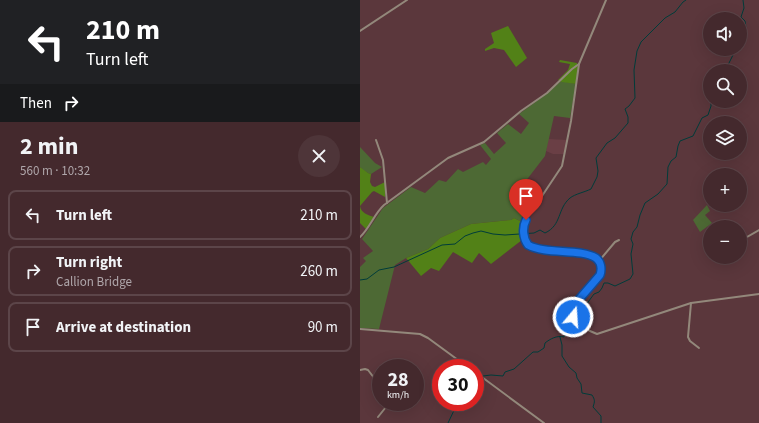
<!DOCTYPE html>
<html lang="en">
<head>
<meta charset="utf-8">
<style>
	:root { --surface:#44292d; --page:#4e3539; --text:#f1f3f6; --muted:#afa6aa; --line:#5c4549 }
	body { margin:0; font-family:"Source Sans 3",sans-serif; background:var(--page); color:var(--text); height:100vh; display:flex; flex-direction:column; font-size:15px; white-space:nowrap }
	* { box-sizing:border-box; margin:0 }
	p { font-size:13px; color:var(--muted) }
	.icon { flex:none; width:22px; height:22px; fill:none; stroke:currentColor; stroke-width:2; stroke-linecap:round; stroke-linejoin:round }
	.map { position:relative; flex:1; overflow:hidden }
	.panel { display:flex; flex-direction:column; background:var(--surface); width:360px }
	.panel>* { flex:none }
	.banner { background:#202124; color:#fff; overflow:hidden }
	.controls { position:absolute; left:343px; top:12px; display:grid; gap:8px }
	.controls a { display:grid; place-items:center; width:44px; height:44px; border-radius:50%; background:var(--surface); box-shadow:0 4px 16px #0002,0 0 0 1px var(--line); font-size:20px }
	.speed { position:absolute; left:12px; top:359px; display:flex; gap:8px; font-size:20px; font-weight:700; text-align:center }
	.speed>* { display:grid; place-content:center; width:52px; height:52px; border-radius:50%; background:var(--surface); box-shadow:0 4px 16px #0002,0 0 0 1px var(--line); line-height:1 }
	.speed small { font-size:10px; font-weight:400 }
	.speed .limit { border:6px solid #d22; background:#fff; color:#111 }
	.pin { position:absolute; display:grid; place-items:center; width:34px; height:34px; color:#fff; margin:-41px -17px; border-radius:50% 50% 50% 0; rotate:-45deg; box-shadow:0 0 4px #0007 }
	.pin .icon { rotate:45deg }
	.me { position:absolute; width:44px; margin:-22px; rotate:18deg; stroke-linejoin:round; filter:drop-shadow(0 0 3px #0008) }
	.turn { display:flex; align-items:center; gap:14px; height:84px; padding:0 20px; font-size:18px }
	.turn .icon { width:52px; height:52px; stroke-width:2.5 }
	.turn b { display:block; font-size:28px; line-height:34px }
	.then { display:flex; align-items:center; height:38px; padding:0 20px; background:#0003; gap:8px; font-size:15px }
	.round { display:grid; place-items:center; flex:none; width:42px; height:42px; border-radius:21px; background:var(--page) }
	.summary { display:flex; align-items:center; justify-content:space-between; height:68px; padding:0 20px }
	h1 { font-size:24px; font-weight:700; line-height:30px }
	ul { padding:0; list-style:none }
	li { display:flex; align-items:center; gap:12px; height:50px; margin:0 8px 6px; padding:0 12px; border:2px solid var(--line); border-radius:8px }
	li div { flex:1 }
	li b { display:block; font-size:15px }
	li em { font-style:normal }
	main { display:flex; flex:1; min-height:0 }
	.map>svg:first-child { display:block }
	.built { fill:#6a3f45 }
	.green { fill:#4d6934 }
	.forest { fill:#528117 }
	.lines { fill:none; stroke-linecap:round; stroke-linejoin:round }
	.stream { stroke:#003c3a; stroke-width:1 }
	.street { stroke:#93887b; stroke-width:2 }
	.route-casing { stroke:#114b97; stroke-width:10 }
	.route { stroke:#1a73e8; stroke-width:7 }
</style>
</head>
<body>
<main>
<section class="panel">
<div class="banner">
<div class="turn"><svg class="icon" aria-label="left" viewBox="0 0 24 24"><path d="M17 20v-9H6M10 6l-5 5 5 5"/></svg><div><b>210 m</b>Turn left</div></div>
<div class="then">Then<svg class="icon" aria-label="right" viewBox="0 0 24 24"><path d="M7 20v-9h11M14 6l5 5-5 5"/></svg></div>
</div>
<div class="summary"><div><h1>2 min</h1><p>560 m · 10:32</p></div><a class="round"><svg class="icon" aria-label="close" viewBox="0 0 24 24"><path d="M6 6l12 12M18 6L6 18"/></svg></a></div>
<ul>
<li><svg class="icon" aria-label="left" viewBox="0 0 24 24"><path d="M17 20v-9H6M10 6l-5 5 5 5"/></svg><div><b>Turn left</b></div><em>210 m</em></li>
<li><svg class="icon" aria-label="right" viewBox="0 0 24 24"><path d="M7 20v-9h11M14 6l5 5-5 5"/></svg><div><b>Turn right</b><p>Callion Bridge</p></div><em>260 m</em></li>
<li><svg class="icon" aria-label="arrive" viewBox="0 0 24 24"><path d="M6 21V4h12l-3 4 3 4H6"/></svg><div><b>Arrive at destination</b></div><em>90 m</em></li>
</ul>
</section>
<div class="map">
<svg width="399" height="423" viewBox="0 0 399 423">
	<rect width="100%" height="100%" fill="#5b373c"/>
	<polygon class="built" points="188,139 207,140 204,154 193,154 186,151"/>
	<g class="green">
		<polygon points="201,81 216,84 210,118 194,116 185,156 165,182 181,196 162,222 154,218 151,220 111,224 80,238 68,249 46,258 35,265 19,329 0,328 0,267 6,261 3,258 13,251 2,239 23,208 51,187 65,193 79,180 86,182 98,169 103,172 123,162 126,165 131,159 120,145 125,143 134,154 146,143 137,133 148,124 161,134 169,123 159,114 189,92"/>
		<path d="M0 147 15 163 22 167 11 174C7 173 3 170 0 167Z"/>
		<polygon points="347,205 350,211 345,215 352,223 340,232 333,220"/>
	</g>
	<g class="forest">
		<polygon points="148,26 167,58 156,67 144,50 134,48 125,51 125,49 134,43 131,33"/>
		<polygon points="200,60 217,63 218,67 216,84 202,82 198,80 208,70 210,64 199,62"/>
		<path d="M0 167 8 173 11 174 10 182 12 186 15 187 25 182V197L14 191 12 192 0 206C1 213 8 215 14 217L6 229 0 223Z"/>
		<polygon points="154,218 162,222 162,240 131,264 119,253 112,263 93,252 79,271 71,268 61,276 46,258 68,249 80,238 111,224 151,220"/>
	</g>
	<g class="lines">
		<g class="stream">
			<polyline points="380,30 381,28 386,27 385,21 381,17 384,8 383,0"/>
			<polyline points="367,71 368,65 376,49"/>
			<path d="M0 280 7 279 19 270 34 267 82 245 95 244 105 236 113 233 121 231 133 234 145 235 174 233 180 230 185 233C202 225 197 209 210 198 215 194 225 192 231 189L237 177 238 171 236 158 247 143 255 138 268 123V117L265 109 269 106 275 98 274 70 277 51 281 42 305 18 315 12 323 2 326 0"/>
			<path d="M200 337 202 345V356L209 367 216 373 217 378 221 384 222 393 232 395C235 400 235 401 233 407L241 416V423"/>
			<path d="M120 373 123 376 131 375 143 376 145 372 154 369 173 352H178L184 348 185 343C190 339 197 335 204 337L208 325 220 313 234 294 239 292 242 288 244 283H248L255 286 270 279 273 274 271 254 273 244 271 239 273 232 277 227 280 215 285 203 298 194 307 184 308 167 311 161 316 157 318 146 320 141 333 136 342 118 348 115 351 106V101"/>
			<polyline points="88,423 98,402"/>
		</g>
		<g class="street">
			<polyline points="0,31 47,0"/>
			<path d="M219 64 211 121 202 166 166 220C162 227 162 241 170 246 180 252 215 253 229 255 238 259 243 265 240 275 233 286 208 302 212 316L230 331 237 334 331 303 399 294"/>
			<polyline points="16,140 23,160 27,203"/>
			<path d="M0 237C10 228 14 214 24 205L88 158 124 142 161 111 187 93 212 69 219 64 246 0"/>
			<polyline points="380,241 399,230"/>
			<polyline points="239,261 255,242 259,240"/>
			<polyline points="331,303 328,337 330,341 339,348"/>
			<polyline points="0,329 60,334 68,338 109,368"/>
			<polyline points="0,370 5,369 8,370 21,387"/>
			<polyline points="115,372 184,423"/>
			<polyline points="18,417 30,402"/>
		</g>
	</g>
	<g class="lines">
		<defs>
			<path id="route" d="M166 220C162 228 163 238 168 245 186 255 220 248 236 258 241 262 242 269 240 275L215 304 211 312 213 317"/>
		</defs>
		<use href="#route" class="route-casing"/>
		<use href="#route" class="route"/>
	</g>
</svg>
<div class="controls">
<a><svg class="icon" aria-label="sound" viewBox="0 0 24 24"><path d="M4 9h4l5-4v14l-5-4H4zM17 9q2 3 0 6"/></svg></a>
<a><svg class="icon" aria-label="search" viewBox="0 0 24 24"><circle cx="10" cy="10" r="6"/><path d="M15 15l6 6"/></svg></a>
<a><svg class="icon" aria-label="layers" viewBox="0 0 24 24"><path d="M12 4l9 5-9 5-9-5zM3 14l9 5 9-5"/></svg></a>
<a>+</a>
<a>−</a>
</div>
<div class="speed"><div>28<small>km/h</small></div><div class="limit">30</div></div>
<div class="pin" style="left:166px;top:220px;background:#d93025"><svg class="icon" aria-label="arrive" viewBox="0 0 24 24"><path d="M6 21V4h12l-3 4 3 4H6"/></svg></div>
<svg class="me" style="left:213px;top:317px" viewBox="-20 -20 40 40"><circle r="17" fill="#1a73e8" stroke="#fff" stroke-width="3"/><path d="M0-11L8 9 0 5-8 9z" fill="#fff"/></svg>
</div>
</main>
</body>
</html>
